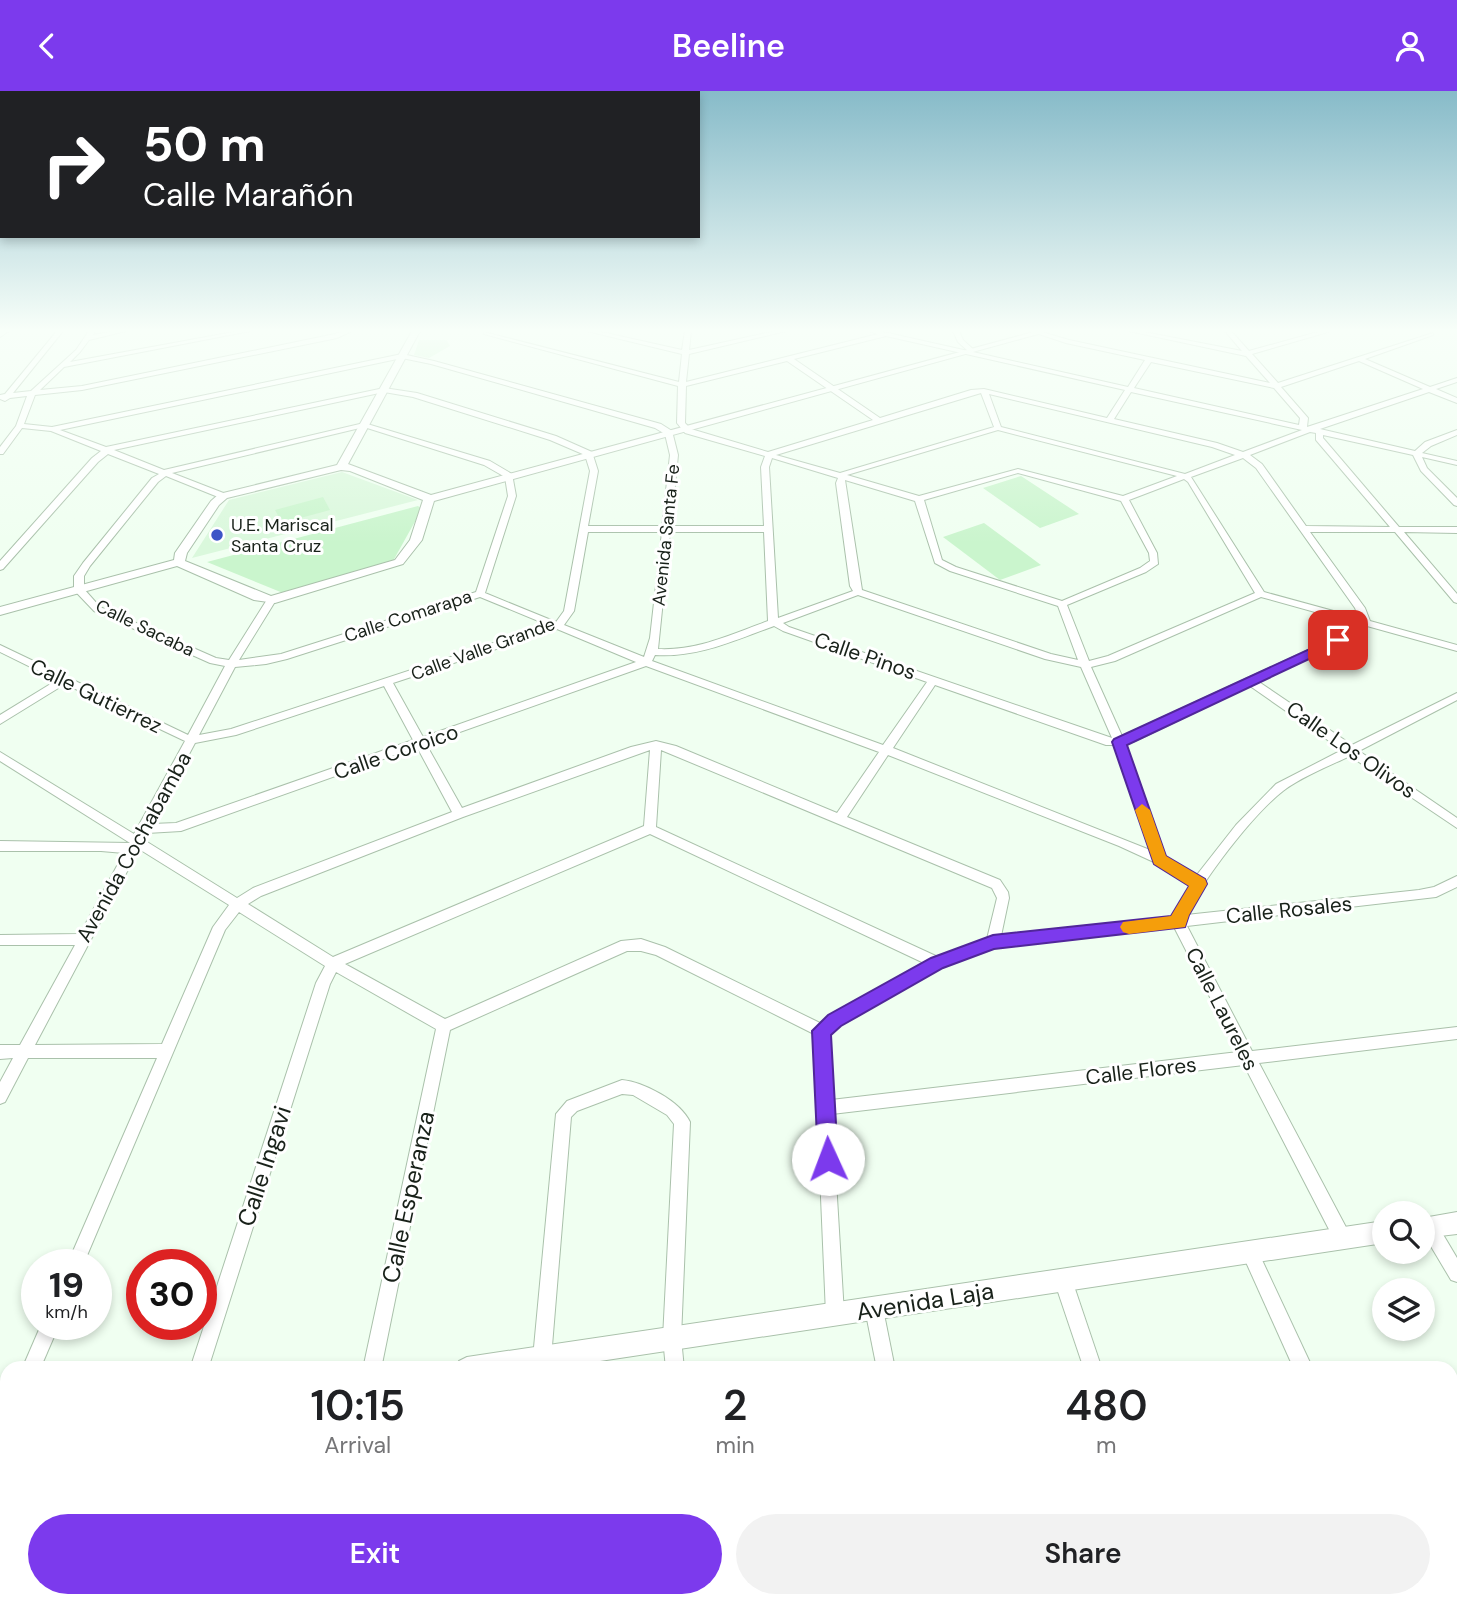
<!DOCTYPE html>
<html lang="en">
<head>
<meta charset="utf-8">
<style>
	:root { --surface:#fff; --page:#f2f2f2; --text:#202124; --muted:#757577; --accent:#7c3aed }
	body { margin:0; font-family:"DM Sans",sans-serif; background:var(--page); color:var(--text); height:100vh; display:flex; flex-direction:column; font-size:26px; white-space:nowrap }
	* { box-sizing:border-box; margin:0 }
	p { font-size:23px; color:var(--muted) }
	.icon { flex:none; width:38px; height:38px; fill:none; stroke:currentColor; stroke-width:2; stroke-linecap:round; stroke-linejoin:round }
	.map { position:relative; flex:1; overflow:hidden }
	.panel { position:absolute; left:0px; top:1270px; width:1458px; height:247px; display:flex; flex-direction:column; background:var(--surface); border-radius:21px 21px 0 0; box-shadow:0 4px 10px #0003 }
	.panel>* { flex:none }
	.top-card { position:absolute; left:0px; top:0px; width:700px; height:147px; box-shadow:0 4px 10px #0003; background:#202124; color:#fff; overflow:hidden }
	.buttons { position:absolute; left:1372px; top:1110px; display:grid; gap:14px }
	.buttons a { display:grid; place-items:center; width:63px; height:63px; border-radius:50%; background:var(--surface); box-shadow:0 4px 10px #0003; font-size:35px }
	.speed { position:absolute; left:21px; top:1158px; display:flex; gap:14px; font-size:35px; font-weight:700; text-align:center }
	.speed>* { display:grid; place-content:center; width:91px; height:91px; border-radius:50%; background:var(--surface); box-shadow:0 4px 10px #0003; line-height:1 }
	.speed small { font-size:18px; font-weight:400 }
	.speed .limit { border:10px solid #d22; background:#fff; color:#111 }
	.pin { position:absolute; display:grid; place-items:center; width:60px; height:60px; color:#fff; margin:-30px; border-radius:14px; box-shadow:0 4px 10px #0006 }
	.me { position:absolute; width:77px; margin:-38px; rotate:358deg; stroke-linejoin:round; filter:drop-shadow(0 0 5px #0008) }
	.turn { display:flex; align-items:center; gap:24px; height:147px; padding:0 28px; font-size:32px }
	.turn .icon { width:91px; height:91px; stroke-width:2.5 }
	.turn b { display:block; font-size:49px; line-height:60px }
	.eta { display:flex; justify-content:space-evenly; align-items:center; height:119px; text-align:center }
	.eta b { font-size:42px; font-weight:600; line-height:49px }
	.button { display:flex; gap:14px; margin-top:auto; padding:14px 28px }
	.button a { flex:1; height:80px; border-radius:42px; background:var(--accent); color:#fff; font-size:28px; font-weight:600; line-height:80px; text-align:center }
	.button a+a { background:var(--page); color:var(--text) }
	header { display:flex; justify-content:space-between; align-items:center; height:91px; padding:0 28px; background:var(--accent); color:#fff; font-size:32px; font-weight:600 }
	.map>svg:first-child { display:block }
	.built { fill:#daf8dc }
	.green { fill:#caf5cd }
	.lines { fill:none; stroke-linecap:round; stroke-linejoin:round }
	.minor-casing { stroke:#aac1ab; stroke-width:2 }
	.tertiary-casing { stroke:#aac1ab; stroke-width:2 }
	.trunk-casing { stroke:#aac1ab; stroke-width:2 }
	.minor { fill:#fff; fill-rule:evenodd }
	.tertiary { fill:#fff; fill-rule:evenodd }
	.trunk { fill:#fff; fill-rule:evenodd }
	.route { fill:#7c3aed; stroke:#51269a; stroke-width:2 }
	.slow { fill:#f59e0b }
	.poi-dot { fill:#3d54c7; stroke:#fff; stroke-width:2.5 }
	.labels { text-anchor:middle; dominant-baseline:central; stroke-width:6; stroke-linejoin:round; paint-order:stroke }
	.far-poi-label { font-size:18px; fill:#182119; stroke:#fff; text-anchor:start }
	.far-street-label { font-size:18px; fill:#182119; stroke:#fff }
	.street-label { font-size:21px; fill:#182119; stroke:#fff }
	.near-street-label { font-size:24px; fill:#182119; stroke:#fff }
</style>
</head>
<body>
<header><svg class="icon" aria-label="back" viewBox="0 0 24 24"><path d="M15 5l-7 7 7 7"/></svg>Beeline<svg class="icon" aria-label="person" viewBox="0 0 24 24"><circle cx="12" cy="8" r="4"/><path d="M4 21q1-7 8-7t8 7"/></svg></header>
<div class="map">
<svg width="1457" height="1516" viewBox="0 0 1457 1516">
	<rect width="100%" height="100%" fill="#f0fff1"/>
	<polygon class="built" points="342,381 418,409 192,467 229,409"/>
	<g class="green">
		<polygon points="419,249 447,249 450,255 429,267 414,264"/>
		<polygon points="1021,385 1079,423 1040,437 983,397"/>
		<polygon points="323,406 330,419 282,432 275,419"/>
		<polygon points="418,415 422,418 393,470 283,502 207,471"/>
		<polygon points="984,432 1041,474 1000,489 943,446"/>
	</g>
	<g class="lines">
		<defs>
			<g id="minor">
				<path d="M57 240H63L13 302 31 300 76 259 89 240H95L93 244 115 240H126L89 249 80 261 70 271 239 240H250L64 276 40 299 82 295 335 243 344 240H352L337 247 82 299 35 304 24 333 52 336 402 263 434 270 661 333 672 340 678 364 671 435H764L761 376 765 365 685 342 677 332 678 295 484 243V241L679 291 682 263 587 240H597L682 259 685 240H691L689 259 776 240H786L689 263 686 291 878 243 869 240H879L968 260 958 251 953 240H959L963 249 974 259 973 261 1128 296 1145 269 1066 252 1030 240H1038L1069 249 1270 292 1246 265 1129 240H1139L1242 260 1225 240H1231L1249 260 1321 240H1329L1328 241 1252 263 1278 292 1433 242V244L1365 268 1430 296 1457 287V291L1436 298 1457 307V312L1429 301 1320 338 1415 360 1425 351 1457 339V344L1431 355 1422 362 1457 370V374L1422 366 1427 377 1457 407V415L1454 414 1421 380 1413 364 1323 344V347L1399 436H1457V442L1404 441 1457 503V512L1454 511 1395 441H1310L1365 517 1370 530 1457 554V560L1367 535 1342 551 1259 591 1352 654 1457 602V609L1359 660 1457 727V737L1350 665C1329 675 1301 686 1283 700 1252 724 1202 790 1186 824L1419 799 1434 796 1457 785V796L1436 806 1187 835 1252 960 1457 936V948L1259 972 1348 1140 1350 1146 1348 1152 1342 1154 1336 1152 1244 974 832 1023 844 1223 841 1229 835 1232 829 1229 826 1223 814 943 656 864 641 860H627L450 939 381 1278H363L436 938 336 881 330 893 208 1278H190L316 892 325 875 239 821 225 839 83 1174H67L157 967H28L5 1011 0 1013V991L13 967 0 968V954H20L75 854H0V844L80 843 124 762 101 760H0V750L130 752 0 670V661L134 743 185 650 65 593 0 633V624L57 589 0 561V554L188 644 225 575 210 572 94 520 74 499V485L83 472 152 387 159 383 108 363 98 371 3 478 0 479V470L92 367 101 360 51 340 22 337 3 363H0V356L16 335 27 305 10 307 5 310 0 308V304L5 303ZM886 245 1125 299 1107 327 984 298 971 299 880 327 794 268ZM402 267 431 273 655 337 665 343 670 364 662 435H588L598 380 592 361 556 345 417 302 384 297 106 356 60 339ZM787 270 873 329 768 361 691 338 685 332 686 295ZM1359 270 1423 298 1307 336 1308 327 1281 296ZM1151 271 1274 297 1300 327 1299 334 1134 297ZM384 301 413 306 550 349 585 364 590 380 564 520 556 531 485 502 516 405 512 383 490 370 364 332 164 379 114 359ZM1131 301 1302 339 1243 361 1217 352 1114 328ZM981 302 994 336 840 382 776 364ZM989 303 1212 356 1235 364 1185 383 1001 336ZM364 336 484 374 505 386 508 405 476 501 281 563 239 569 276 509 274 507H268L229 569 216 567 100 516 84 498V485L90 475 158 391 166 385 223 408 226 407V403L172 382ZM998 339 1177 385 1123 405 1018 378 919 405 847 384ZM1310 341 1316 342V349L1390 436 1306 435 1262 373 1250 364ZM772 367 838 387 836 392 850 495 853 500 778 527 769 376ZM1243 367 1256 377 1355 517 1359 527 1264 501 1191 386ZM1018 382 1121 410 1149 462 1150 470 1140 477 1062 510 956 476 942 469 924 409ZM1184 388 1188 391 1255 502 1108 565 1089 570 1067 514 1146 481 1158 473 1157 462 1129 409ZM845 389 915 410 935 472 950 480 1058 515 1078 569 1051 563 862 499ZM588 441H662L650 547 644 566 564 534 574 520ZM670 441H764L768 530C732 543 697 560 658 558ZM858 504 1045 568 1081 576 1112 647 789 536 783 532ZM480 506 548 534 231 638 199 644 235 576 266 573 287 568ZM1261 506 1358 533 1334 547 1122 645 1091 576 1115 570ZM774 535 783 540 927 591 883 654 652 570 655 564C697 567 735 549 774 535ZM557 538 636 571 423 646 393 592ZM646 575 879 661 837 722 676 655 656 650 631 656 462 717 426 653ZM935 594 1106 654H1115L1150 759 893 657ZM384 595 413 649 176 732 152 733 195 652 236 644ZM1250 595 1342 659 1276 693 1236 734 1196 785 1165 766 1125 652 1133 651ZM417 656 452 721 253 797 237 807 144 749 147 742 181 740ZM650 659 644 735 333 866 248 813 261 805 463 726ZM661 659 992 797 997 807 987 848 938 866 656 736ZM888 664 1119 755 1156 772 1190 794 1173 826 1001 845 1009 807 1008 801 1000 789 847 726ZM650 743 924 872 829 925 820 932 665 856 641 848 621 850 445 928 345 873ZM139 758 229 814 213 836 162 953 35 954ZM1174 836 1238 961 831 1009 828 943 839 933 942 876 994 856Z"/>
				<path d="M622 989C644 991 680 1010 690 1031L681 1247 684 1278H666L663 1247 674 1033 667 1024 633 1004 622 1003 577 1020 571 1026 551 1267 548 1273 542 1276 536 1273 533 1267 556 1023 567 1010Z"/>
				<polygon points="1429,1128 1435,1130 1457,1167 1457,1191 1451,1189 1423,1142 1423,1130"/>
				<polygon points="1249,1152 1255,1154 1313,1278 1294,1278 1241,1160 1243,1154"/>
				<polygon points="1063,1180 1069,1183 1072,1189 1102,1278 1084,1278 1054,1189 1057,1183"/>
				<polygon points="874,1209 880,1212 883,1218 895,1278 877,1278 865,1218 868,1212"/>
				<polygon points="41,1234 59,1234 40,1278 22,1278"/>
				<polygon points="7,1405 7,1446 0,1449 0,1408"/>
				<polygon points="205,1510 225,1510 224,1516 204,1516"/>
				<polygon points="450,1510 470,1510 469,1516 449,1516"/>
				<polygon points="690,1510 737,1510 735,1516 688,1516"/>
				<polygon points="925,1510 945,1510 947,1516 927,1516"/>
				<polygon points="1160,1510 1180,1510 1182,1516 1162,1516"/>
				<polygon points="1403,1510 1423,1510 1425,1516 1405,1516"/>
			</g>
			<g id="tertiary">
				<path d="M412 240H420L348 373 431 404 1037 240H1049L434 410 422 449 403 473 275 512 254 509 177 475 0 524V516L174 469 175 462 211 410 219 403 337 374ZM341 379 350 380 423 409 410 449 395 469 271 505 185 470 187 462 219 414 227 407Z"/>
				<polygon points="1457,1121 1457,1143 1423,1147 1423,1127"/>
				<polygon points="1384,1130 1384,1152 547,1278 456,1278 459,1270 467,1266"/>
				<polygon points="7,1325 7,1349 0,1351 0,1327"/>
			</g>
			<polygon id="trunk" points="0,240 9,240 0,246"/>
		</defs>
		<use href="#minor" class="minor-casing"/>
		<use href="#tertiary" class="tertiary-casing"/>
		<use href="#trunk" class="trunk-casing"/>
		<use href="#minor" class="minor"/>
		<use href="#tertiary" class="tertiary"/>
		<use href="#trunk" class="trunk"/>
	</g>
	<linearGradient id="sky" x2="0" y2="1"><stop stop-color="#87bbc9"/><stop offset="0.53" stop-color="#f8fff9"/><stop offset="1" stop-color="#f8fff9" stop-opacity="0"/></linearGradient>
	<rect width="1457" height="452" fill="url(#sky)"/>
	<polygon class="route" points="1338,545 1343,546 1343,552 1127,654 1166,765 1205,788 1207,793 1189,824 1185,836 994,858 943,877 841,935 831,944 838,1068 835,1075 828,1078 821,1075 818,1068 812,940 828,924 931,867 993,844 1171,825 1189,795 1154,773 1112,651 1114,648"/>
	<polygon class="slow" points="1142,713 1150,719 1166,765 1205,788 1207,793 1189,824 1185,836 1129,843 1123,841 1120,836 1123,831 1171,825 1189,795 1154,773 1135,719"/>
	<circle class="poi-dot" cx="217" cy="444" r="7"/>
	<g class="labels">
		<g class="far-poi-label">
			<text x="231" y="434">U.E. Mariscal<tspan x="231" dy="21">Santa Cruz</tspan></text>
		</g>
		<g class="far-street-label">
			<text transform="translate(666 444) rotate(-84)">Avenida Santa Fe</text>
			<text transform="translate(408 525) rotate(-18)">Calle Comarapa</text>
			<text transform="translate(145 537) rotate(26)">Calle Sacaba</text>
			<text transform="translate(483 558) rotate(-20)">Calle Valle Grande</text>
		</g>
		<g class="street-label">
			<text transform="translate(865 565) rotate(19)">Calle Pinos</text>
			<text transform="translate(96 605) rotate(26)">Calle Gutierrez</text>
			<text transform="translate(1351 659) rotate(35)">Calle Los Olivos</text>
			<text transform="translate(396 661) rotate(-19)">Calle Coroico</text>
			<text transform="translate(134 756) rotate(-61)">Avenida Cochabamba</text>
			<text transform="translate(1289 819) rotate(-6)">Calle Rosales</text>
			<text transform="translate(1222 918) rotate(63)">Calle Laureles</text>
			<text transform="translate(1141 980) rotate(-7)">Calle Flores</text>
		</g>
		<g class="near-street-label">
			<text transform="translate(264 1075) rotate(-72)">Calle Ingavi</text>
			<text transform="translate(408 1106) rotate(-78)">Calle Esperanza</text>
			<text transform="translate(925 1210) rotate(-9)">Avenida Laja</text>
		</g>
	</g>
</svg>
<div class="buttons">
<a><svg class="icon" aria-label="search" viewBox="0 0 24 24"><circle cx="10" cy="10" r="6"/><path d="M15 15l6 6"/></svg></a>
<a><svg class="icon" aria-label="layers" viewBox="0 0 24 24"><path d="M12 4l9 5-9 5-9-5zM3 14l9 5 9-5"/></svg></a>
</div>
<div class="speed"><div>19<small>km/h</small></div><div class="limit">30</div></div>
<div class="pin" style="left:1338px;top:549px;background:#d93025"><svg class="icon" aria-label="arrive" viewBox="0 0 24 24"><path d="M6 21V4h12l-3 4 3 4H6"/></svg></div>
<svg class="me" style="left:828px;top:1068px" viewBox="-20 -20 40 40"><circle r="19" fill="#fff"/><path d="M0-13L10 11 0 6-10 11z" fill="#7c3aed"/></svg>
<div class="top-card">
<div class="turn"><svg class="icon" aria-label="right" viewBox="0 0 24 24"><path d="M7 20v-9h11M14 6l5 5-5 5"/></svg><div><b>50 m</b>Calle Marañón</div></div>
</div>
<section class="panel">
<div class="eta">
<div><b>10:15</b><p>Arrival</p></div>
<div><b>2</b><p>min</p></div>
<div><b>480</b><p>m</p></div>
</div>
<div class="button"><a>Exit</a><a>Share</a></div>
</section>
</div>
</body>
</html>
